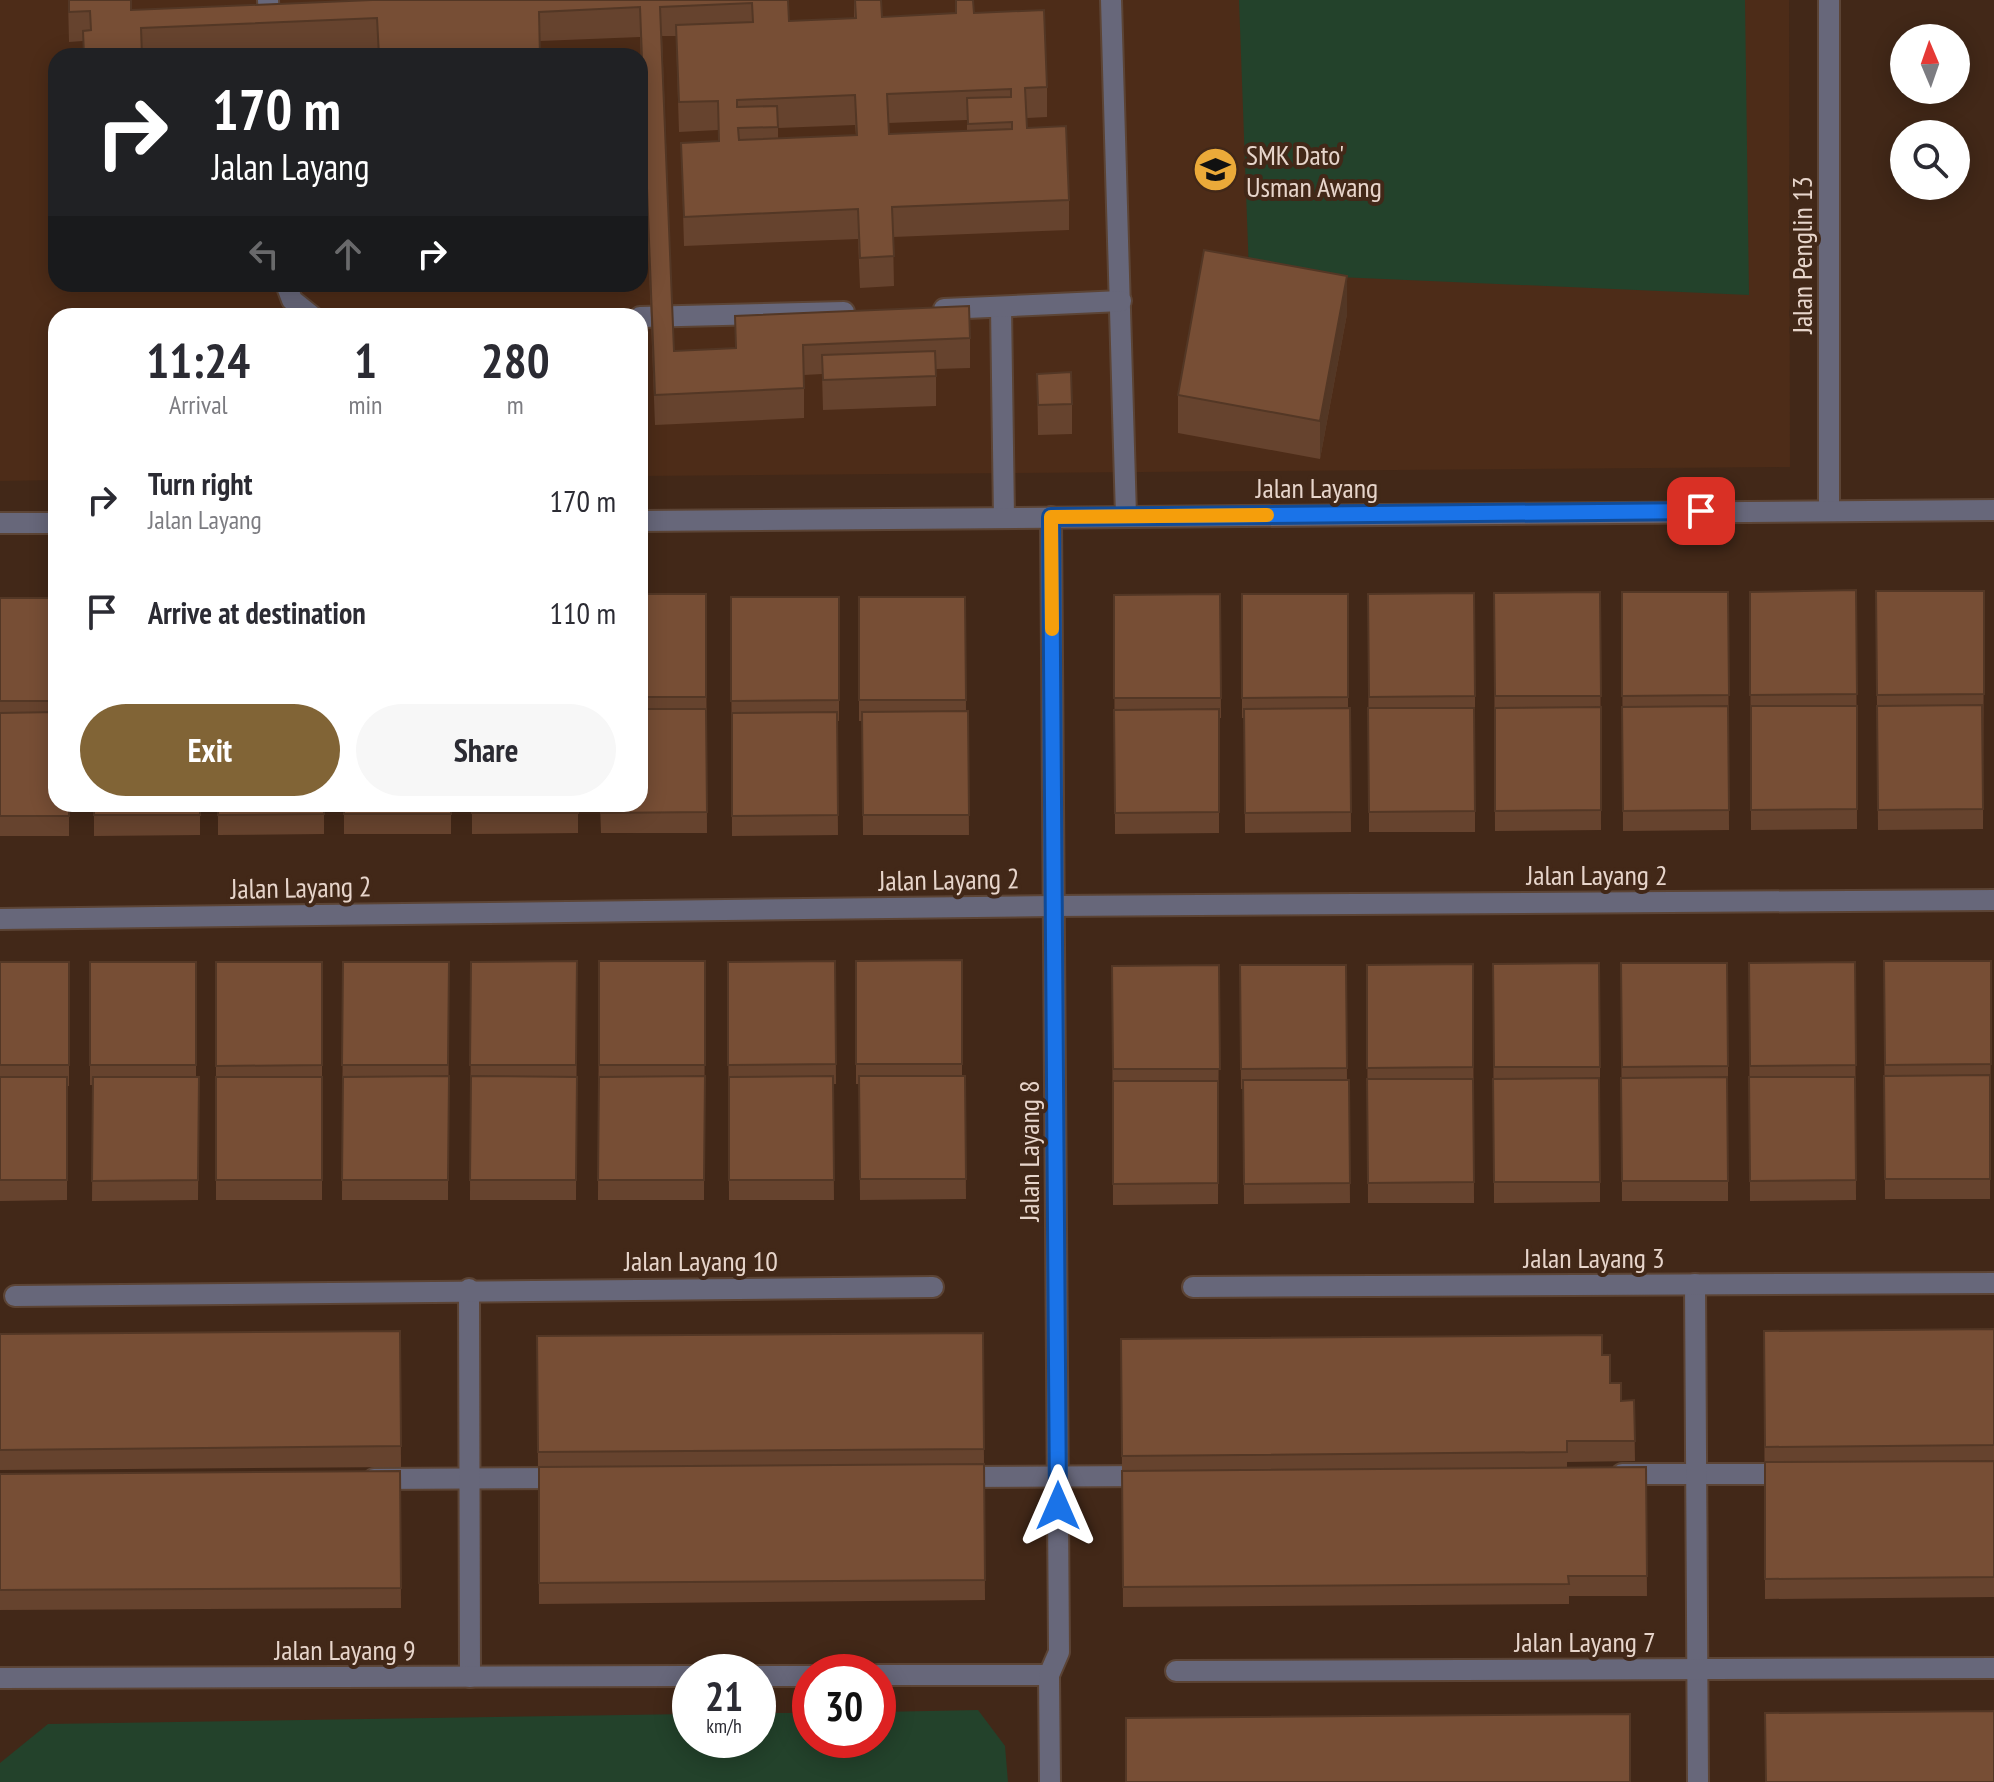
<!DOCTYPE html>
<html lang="en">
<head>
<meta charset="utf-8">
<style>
	:root { --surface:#fff; --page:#f7f7f7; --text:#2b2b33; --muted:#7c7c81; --accent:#816436 }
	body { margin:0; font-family:"PT Sans Narrow",sans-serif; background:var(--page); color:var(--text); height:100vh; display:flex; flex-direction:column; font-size:30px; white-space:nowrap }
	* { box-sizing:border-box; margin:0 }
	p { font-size:26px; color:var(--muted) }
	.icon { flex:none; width:44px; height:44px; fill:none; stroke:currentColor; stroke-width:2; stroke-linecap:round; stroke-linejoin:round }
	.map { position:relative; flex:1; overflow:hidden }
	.details { position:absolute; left:48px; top:308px; width:600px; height:504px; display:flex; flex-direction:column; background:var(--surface); border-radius:24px; box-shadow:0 4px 20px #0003 }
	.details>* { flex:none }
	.banner { position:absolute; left:48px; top:48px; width:600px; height:244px; border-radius:24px; box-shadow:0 4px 20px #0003; background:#202124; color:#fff; overflow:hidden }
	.needle { width:52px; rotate:358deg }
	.buttons { position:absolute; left:1890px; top:24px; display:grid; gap:16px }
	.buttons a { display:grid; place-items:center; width:80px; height:80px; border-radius:50%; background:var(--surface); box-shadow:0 4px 20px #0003; font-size:40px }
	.speed { position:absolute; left:672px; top:1654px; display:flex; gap:16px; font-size:40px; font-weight:700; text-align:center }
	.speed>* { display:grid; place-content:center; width:104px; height:104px; border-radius:50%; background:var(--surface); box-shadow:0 4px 20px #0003; line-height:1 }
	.speed small { font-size:20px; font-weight:400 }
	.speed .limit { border:12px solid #d22; background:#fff; color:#111 }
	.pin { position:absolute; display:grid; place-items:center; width:68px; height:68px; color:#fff; margin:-34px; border-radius:16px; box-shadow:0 4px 12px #0006 }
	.me { position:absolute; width:88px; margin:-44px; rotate:0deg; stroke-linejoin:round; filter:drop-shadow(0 0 6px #0008) }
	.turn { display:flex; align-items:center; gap:28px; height:168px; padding:0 32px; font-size:36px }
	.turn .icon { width:104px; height:104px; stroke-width:2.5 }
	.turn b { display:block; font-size:56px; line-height:68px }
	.lanes { display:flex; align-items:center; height:76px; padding:0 32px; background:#0003; justify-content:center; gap:40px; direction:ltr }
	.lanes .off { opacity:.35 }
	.eta { display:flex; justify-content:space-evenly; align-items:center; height:136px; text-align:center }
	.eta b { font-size:48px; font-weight:700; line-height:56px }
	.primary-button { display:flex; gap:16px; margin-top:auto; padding:16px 32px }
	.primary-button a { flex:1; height:92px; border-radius:48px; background:var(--accent); color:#fff; font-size:32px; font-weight:700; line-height:92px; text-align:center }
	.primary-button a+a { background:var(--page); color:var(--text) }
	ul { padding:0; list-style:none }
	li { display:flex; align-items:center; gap:24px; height:112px; padding:0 32px }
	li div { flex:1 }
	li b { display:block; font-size:30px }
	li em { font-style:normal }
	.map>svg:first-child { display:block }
	.built { fill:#4d2c18; fill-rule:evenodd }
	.green { fill:#23422b }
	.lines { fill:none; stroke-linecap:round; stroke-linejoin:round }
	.service-casing { stroke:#5c4435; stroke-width:24 }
	.minor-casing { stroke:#5c4435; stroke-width:24 }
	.service { stroke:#67677a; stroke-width:20 }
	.minor { stroke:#67677a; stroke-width:20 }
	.wall { fill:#66432e; fill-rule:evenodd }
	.shaded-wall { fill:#533725 }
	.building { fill:#774e35; stroke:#533725; stroke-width:2; fill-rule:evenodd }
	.route-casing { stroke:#114b97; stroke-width:20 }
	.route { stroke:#1a73e8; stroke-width:14 }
	.slow { stroke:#f59e0b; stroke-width:14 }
	.labels { text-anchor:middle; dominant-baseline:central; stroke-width:8; stroke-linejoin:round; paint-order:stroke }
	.poi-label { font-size:28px; fill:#e7d5cb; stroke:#422818; text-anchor:start }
	.street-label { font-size:28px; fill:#e7d5cb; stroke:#422818 }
</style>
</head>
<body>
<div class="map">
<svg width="1994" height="1782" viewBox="0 0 1994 1782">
	<rect width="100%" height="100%" fill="#422818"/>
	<path class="built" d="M0 0H1789L1790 467 640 476V316H56V480L0 481ZM56 56H640V284H56Z"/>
	<g class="green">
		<polygon points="1239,0 1745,0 1749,295 1249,273"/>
		<polygon points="978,1710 1005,1746 1008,1782 0,1782 0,1763 48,1724 690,1714 690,1740 758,1740 758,1713 810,1713 810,1740 878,1740 878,1712"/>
	</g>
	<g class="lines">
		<defs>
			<g id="service">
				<polyline points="268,0 271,56"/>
				<polyline points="1111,0 1126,516"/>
				<polyline points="286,284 292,300 312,316"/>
				<polyline points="1001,307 1004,518"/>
				<polyline points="944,309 1121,301"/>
				<polyline points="640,317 844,312"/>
				<polyline points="1622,1474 1790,1474"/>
				<polyline points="958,1477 1150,1476"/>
				<polyline points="374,1479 566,1478"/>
			</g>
			<g id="minor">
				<polyline points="1829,0 1829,510"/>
				<polyline points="640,521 1994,510"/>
				<polyline points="0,523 56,523"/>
				<polyline points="0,919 1054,906 1994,900"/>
				<polyline points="1695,1284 1698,1782"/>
				<polyline points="1193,1287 1994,1283"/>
				<polyline points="469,1289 470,1677"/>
				<polyline points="15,1296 933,1287"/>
				<polyline points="1176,1671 1994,1668"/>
				<polyline points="878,1675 1049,1675"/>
				<polyline points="758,1676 810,1676"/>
				<polyline points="0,1678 690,1676"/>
				<polyline points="1050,1782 1049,1675 1059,1652 1051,517"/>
			</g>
		</defs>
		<use href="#service" class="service-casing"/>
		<use href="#minor" class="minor-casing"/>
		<use href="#service" class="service"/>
		<use href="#minor" class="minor"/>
	</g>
	<g class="wall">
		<path d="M68 0H131V10L788 0 789 21 854 18V0H881L882 17 955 13V0H973L974 13 1047 87V117L1027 118V128L1069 200V230L893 237 894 286 860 288 858 239 684 246 681 143 718 141V130L679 132 676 36H662L674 351 735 348V316L970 338V368L936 369V406L823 410 822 374 804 375V418L655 425 640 37 540 41V56H377V48L184 56H83V41L69 42ZM967 120V131L889 134 888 123ZM855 125 856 136 778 139V128Z"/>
		<polygon points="1347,314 1320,459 1178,433 1178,395"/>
		<polygon points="1037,374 1072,404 1072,434 1038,435"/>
		<polygon points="1856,590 1857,829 1751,830 1750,592"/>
		<polygon points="1876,591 1984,591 1983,829 1878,830"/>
		<polygon points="1600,592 1601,830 1495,831 1494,593"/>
		<polygon points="1622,592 1728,592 1729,830 1623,831"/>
		<polygon points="640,594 706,594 707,833 601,833 600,804 640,804"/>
		<polygon points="1220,594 1221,718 1219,718 1219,833 1115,834 1114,595"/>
		<polygon points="1242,594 1348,594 1348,708 1350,708 1351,832 1245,833 1244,718 1242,718"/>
		<polygon points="1368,594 1475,696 1475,832 1369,832"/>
		<polygon points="731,597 839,597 839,721 837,721 838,835 732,836"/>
		<polygon points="859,597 965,597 966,711 968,711 969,835 863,835 862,721 859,721"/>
		<polygon points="0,598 56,598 56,804 69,804 69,836 0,836"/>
		<polygon points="94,804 200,804 200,835 94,836"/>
		<polygon points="218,804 324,804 324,834 218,835"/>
		<rect x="344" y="804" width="107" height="30"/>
		<polygon points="472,804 578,804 578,833 472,834"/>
		<polygon points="962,960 962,1076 965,1076 966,1199 860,1200 859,1084 856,1084 856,961"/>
		<polygon points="577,961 576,1200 470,1200 471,962"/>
		<polygon points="599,961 705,961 704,1200 598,1200"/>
		<polygon points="835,961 836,1084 833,1084 834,1200 729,1200 728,962"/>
		<polygon points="1884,961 1991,961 1990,1199 1885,1199"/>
		<polygon points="0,962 69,962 69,1086 67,1086 67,1200 0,1201"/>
		<polygon points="90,962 196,962 196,1077 199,1077 198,1200 92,1201 93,1085 90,1085"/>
		<rect x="216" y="962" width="106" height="238"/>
		<polygon points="343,962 449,962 448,1200 342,1200"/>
		<polygon points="1855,962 1856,1200 1750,1201 1749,963"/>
		<polygon points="1621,963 1728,1066 1728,1201 1622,1201"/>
		<polygon points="1473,964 1474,1203 1368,1203 1367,965"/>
		<polygon points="1493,964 1600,1067 1600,1202 1494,1203"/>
		<polygon points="1219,965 1218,1204 1113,1205 1112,966"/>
		<polygon points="1240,965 1346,965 1347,1080 1349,1080 1350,1203 1244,1204 1243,1089 1241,1089"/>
		<polygon points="1994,1329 1994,1597 1765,1599 1764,1331"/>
		<polygon points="400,1331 401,1467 0,1470 0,1334"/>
		<polygon points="983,1333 985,1600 539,1604 537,1336"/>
		<polygon points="1121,1339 1602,1355 1610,1383 1621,1401 1634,1400 1635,1461 1567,1462 1567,1468 1646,1467 1647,1596 1569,1596 1569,1604 1123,1607"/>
		<polygon points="400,1471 401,1608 0,1610 0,1474"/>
	</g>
	<polygon class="shaded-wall" points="1347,276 1347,314 1320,459 1320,421"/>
	<g class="building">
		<path d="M69 0H131V10L372 0H788L789 21 856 18 855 0H881L882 17 956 13V0H973L974 13 1044 10 1047 87 1025 88 1027 128 1066 126 1069 200 892 207 894 256 860 258 858 209 684 217 681 143 719 141 718 101 679 102 676 25 753 22 752 3 660 7 674 351 736 348 735 316 969 306 970 338 803 345 804 388 655 395 640 7 539 12 540 56H379L377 18 141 28 142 56H84L83 31 91 30 90 11 69 12ZM1011 89V97L967 98 968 124 1012 122V129L889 134 887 94ZM855 95 857 135 739 140 738 128 778 127 777 106 737 107V100Z"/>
		<polygon points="1204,250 1347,276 1320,421 1178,395"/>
		<polygon points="935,351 936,376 823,380 822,355"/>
		<polygon points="1071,372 1072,404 1038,405 1037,374"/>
		<polygon points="1856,590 1857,694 1750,695 1750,592"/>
		<polygon points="1876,591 1984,591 1984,694 1877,695"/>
		<polygon points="1600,592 1601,696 1495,696 1494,593"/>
		<polygon points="1622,592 1728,592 1729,695 1622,696"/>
		<polygon points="1474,593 1475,696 1369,697 1368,594"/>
		<rect x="640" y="594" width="66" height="103"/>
		<polygon points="1220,594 1221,698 1114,698 1114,595"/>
		<polygon points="1242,594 1348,594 1348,697 1242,698"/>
		<polygon points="731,597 839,597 839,700 731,701"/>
		<polygon points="859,597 965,597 966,700 859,700"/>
		<rect x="0" y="598" width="56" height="103"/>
		<polygon points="1982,705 1983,809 1878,810 1877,706"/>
		<polygon points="1728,706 1729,810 1623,811 1622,707"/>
		<polygon points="1751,706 1857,706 1857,809 1751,810"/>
		<polygon points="1601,707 1601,810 1495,811 1495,708"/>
		<polygon points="1350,708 1351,812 1245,813 1244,709"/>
		<polygon points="1368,708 1474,708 1475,811 1369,812"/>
		<polygon points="640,709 706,709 707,812 601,813 601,804 640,804"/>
		<polygon points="1219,709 1219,812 1115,813 1114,710"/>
		<polygon points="968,711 969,815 863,815 862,712"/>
		<polygon points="56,712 56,804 69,804 69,816 0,816 0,713"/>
		<polygon points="837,712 838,815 732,816 732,713"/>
		<rect x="94" y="804" width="106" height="11"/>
		<polygon points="218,804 324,804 324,814 218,815"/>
		<rect x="344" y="804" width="107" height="10"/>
		<rect x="472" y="804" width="106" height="9"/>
		<polygon points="962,960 962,1064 856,1064 856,961"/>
		<polygon points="577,961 576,1065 470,1065 471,962"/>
		<rect x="599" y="961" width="106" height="104"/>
		<polygon points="835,961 836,1064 728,1065 728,962"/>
		<polygon points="1884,961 1991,961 1991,1064 1885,1065"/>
		<rect x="0" y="962" width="69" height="103"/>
		<rect x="90" y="962" width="106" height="103"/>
		<polygon points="216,962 322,962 322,1065 216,1066"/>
		<polygon points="343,962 449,962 448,1065 342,1065"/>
		<polygon points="1855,962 1856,1065 1750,1066 1749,963"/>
		<polygon points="1599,963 1600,1067 1494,1067 1493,964"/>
		<polygon points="1621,963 1727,963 1728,1066 1622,1067"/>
		<polygon points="1473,964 1473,1067 1367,1068 1367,965"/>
		<polygon points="1219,965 1220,1069 1113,1069 1112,966"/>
		<polygon points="1240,965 1346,965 1347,1068 1241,1069"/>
		<polygon points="1990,1075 1990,1179 1885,1179 1884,1076"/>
		<polygon points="449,1076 448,1180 342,1180 343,1077"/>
		<polygon points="471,1076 577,1077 576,1180 470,1180"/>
		<polygon points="705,1076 704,1180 598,1180 599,1077"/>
		<polygon points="833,1076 834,1180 729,1180 729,1077"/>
		<polygon points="859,1076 965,1076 966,1179 860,1179"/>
		<rect x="0" y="1077" width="67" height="103"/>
		<polygon points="93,1077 199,1077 198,1180 92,1181"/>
		<rect x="216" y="1077" width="106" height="103"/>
		<polygon points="1727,1077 1728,1181 1622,1181 1621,1078"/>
		<polygon points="1749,1077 1855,1077 1856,1180 1750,1181"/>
		<polygon points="1599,1078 1600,1182 1494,1182 1493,1079"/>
		<polygon points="1367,1079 1473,1079 1474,1182 1368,1183"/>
		<polygon points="1243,1080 1349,1080 1350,1183 1244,1184"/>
		<polygon points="1113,1081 1218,1081 1218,1183 1113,1184"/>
		<polygon points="1994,1329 1994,1445 1765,1447 1764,1331"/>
		<polygon points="400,1331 401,1446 0,1450 0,1334"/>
		<polygon points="983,1333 984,1449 538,1452 537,1336"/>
		<polygon points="1602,1335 1602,1355 1610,1355 1610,1383 1621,1383 1621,1401 1634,1400 1635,1441 1567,1441 1567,1452 1122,1456 1121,1339"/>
		<polygon points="1994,1461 1994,1577 1765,1579 1765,1462"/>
		<polygon points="984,1464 985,1580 539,1583 539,1467"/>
		<polygon points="1646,1467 1647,1576 1568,1576 1569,1584 1123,1587 1122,1471"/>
		<polygon points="400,1471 401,1588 0,1590 0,1474"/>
		<polygon points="1994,1711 1994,1782 1766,1782 1765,1713"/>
		<polygon points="1630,1714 1630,1782 1126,1782 1126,1718"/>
	</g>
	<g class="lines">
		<defs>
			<polyline id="route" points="1058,1506 1051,517 1701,511"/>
		</defs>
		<use href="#route" class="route-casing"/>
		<use href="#route" class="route"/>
		<polyline class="slow" points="1052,629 1051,517 1267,515"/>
	</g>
	<defs>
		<symbol id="school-disc" viewBox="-11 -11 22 22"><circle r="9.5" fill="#ebaa39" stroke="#422818"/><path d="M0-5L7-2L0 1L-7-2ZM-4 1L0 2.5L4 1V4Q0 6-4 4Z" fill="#111"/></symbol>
	</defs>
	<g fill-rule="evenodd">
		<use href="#school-disc" x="1190" y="144" width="51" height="51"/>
	</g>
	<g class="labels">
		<g class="poi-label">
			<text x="1246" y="154">SMK Dato'<tspan x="1246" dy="32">Usman Awang</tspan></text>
		</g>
		<g class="street-label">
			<text transform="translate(1801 255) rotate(-90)">Jalan Penglin 13</text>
			<text x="1317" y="487">Jalan Layang</text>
			<text x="1597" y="874">Jalan Layang 2</text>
			<text transform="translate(949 879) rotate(-1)">Jalan Layang 2</text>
			<text transform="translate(301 887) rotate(-1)">Jalan Layang 2</text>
			<text transform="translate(1028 1151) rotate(-90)">Jalan Layang 8</text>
			<text x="1594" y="1257">Jalan Layang 3</text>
			<text x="701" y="1260">Jalan Layang 10</text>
			<text x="1585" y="1641">Jalan Layang 7</text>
			<text x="345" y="1649">Jalan Layang 9</text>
		</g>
	</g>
</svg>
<div class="buttons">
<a><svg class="needle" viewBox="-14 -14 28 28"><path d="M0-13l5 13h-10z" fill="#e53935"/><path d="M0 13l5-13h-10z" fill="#7c7c81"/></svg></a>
<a><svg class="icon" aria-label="search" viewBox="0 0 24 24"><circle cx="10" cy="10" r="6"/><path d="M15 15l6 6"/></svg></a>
</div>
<div class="speed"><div>21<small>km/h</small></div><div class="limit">30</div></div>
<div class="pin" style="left:1701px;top:511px;background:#d93025"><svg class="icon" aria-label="arrive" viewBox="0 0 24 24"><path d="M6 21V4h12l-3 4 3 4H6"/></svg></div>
<svg class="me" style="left:1058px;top:1506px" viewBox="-20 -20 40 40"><path d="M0-17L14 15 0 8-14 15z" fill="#1a73e8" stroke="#fff" stroke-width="4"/></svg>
<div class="banner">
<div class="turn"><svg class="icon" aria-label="right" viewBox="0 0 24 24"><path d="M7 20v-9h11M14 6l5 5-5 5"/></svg><div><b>170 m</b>Jalan Layang</div></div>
<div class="lanes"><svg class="icon off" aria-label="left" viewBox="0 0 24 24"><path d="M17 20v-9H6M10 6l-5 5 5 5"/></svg><svg class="icon off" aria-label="ahead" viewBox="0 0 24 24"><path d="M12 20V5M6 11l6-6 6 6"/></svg><svg class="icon" aria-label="right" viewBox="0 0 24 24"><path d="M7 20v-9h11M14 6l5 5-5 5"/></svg></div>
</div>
<section class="details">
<div class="eta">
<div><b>11:24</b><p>Arrival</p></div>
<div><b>1</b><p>min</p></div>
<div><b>280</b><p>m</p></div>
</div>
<ul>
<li><svg class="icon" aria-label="right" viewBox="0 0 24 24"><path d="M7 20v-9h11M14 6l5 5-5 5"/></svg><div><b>Turn right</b><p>Jalan Layang</p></div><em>170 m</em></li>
<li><svg class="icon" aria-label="arrive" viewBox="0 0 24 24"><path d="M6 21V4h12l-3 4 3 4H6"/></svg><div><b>Arrive at destination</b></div><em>110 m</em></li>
</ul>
<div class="primary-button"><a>Exit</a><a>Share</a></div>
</section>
</div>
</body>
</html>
